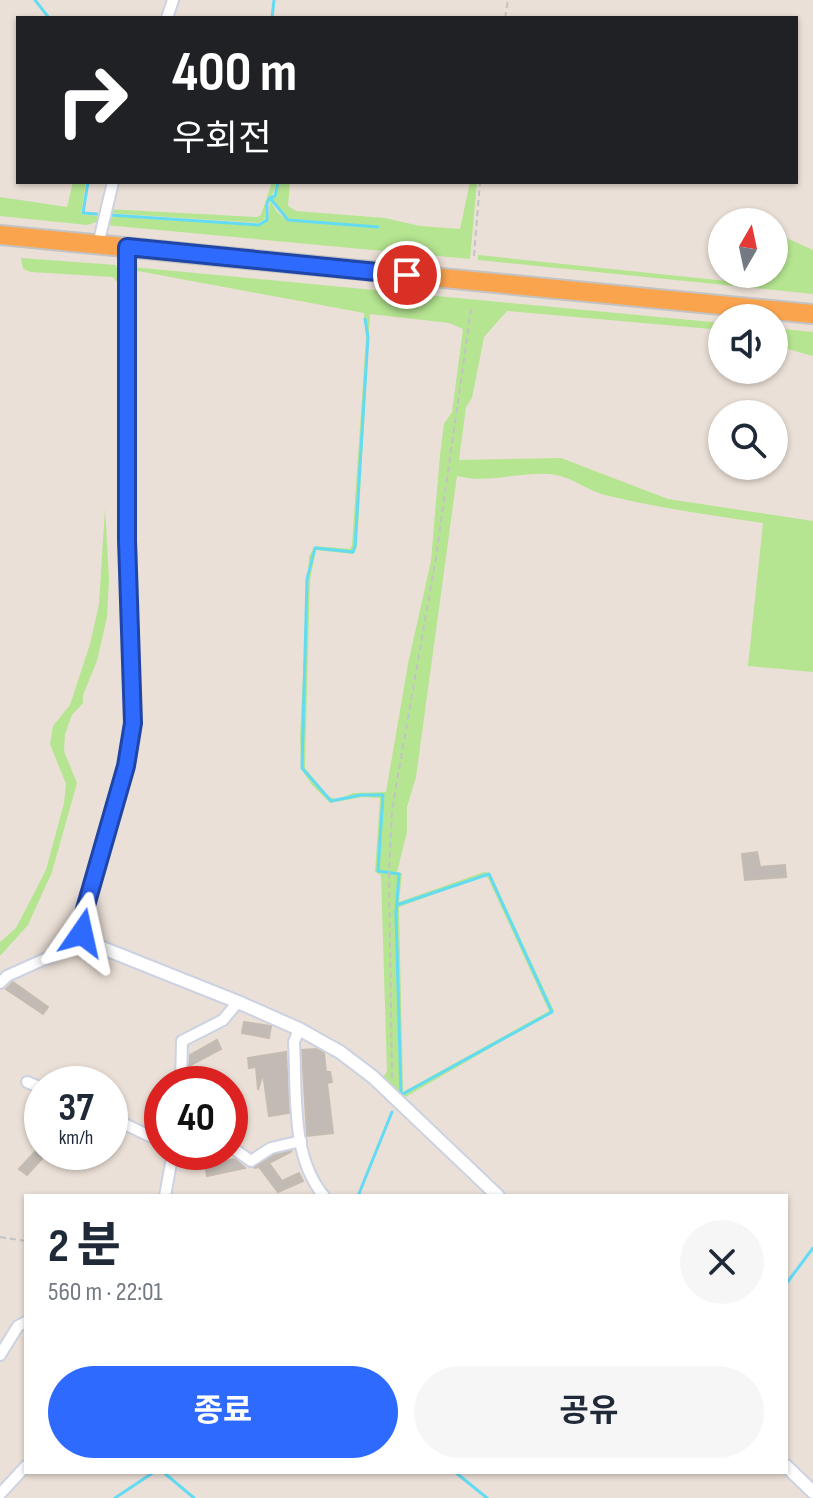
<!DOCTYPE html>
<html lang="ko">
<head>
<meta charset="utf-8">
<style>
	:root { --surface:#fff; --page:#f6f6f7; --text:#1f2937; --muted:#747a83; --accent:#2f6aff }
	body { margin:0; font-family:"Sofia Sans Condensed","Noto Sans KR",sans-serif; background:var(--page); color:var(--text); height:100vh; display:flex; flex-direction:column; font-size:30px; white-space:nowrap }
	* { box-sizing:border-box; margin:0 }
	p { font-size:26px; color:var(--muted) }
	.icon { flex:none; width:44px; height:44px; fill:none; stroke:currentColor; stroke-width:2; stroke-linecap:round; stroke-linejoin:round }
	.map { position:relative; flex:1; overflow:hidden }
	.details { position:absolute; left:24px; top:1194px; width:764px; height:280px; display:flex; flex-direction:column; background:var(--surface); border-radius:0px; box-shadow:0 2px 6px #0004 }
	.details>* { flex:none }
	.banner { position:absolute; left:16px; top:16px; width:782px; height:168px; border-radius:0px; box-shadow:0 2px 6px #0004; background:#202124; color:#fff; overflow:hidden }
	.needle { width:52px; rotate:9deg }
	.buttons { position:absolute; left:708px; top:208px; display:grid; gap:16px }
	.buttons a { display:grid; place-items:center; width:80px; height:80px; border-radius:50%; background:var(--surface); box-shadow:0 2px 6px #0004; font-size:40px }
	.speed { position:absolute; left:24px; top:1066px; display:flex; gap:16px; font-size:40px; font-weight:700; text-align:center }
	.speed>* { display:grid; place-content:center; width:104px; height:104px; border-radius:50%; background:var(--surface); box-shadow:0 2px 6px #0004; line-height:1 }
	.speed small { font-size:20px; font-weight:400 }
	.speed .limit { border:12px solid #d22; background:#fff; color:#111 }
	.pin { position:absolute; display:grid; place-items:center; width:68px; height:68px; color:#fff; margin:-34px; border:4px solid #fff; border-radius:50%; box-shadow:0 2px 8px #0007 }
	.me { position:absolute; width:88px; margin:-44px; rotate:11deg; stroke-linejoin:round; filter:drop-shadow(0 0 6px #0008) }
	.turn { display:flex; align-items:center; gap:28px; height:168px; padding:0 24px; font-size:36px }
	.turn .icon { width:104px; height:104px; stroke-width:2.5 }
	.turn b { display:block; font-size:56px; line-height:68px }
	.round { display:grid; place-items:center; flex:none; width:84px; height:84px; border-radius:42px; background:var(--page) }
	.headline { display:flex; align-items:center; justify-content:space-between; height:136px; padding:0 24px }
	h1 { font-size:48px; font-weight:700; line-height:60px }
	.action { display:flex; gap:16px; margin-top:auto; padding:16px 24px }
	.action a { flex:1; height:92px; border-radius:48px; background:var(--accent); color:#fff; font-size:32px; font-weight:700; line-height:92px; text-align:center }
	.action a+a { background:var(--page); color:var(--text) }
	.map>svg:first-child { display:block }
	.green { fill:#b5e590; fill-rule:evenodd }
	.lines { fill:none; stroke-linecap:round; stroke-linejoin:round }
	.stream { stroke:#63dbf3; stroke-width:3 }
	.building { fill:#c2bab4; stroke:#c5bcb1; stroke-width:2 }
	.minor-casing { stroke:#ccd2e1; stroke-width:14 }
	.tertiary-casing { stroke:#ccd2e1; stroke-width:16 }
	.trunk-casing { stroke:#c3c3c3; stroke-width:22 }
	.path { stroke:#c3c3c3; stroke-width:2; stroke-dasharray:6 4; stroke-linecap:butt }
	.minor { stroke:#fff; stroke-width:10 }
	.tertiary { stroke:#fff; stroke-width:12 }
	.trunk { stroke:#faa44e; stroke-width:18 }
	.route-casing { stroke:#1f45a6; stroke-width:20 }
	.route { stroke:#2f6aff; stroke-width:14 }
</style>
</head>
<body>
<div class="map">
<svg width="813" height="1498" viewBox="0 0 813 1498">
	<rect width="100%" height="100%" fill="#ebe0d7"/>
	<g class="green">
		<polygon points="73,182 86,182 81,214 98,216 97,222 87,225 0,216 0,197 67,207"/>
		<path d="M272 182H276C274 199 266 197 265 219L259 223 107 213V209L257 217 261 215Z"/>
		<polygon points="279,182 290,182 288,206 296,211 385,218 420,226 460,229 470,182 477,182 470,259 105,225 107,216 260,226 268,220 270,200 277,212 288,221 378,228 289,219 272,199"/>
		<polygon points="780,235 813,250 813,294 478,260 478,255 746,283 764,274 774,274 774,251"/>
		<polygon points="21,258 116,265 123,290 113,277 31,272 23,269"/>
		<path d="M132 267 722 323V330L507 311 484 337 472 398 466 407 459 460 561 458 668 499 813 521V672L748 666 763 523C710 515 658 508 605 495 586 490 569 475 549 474 517 472 488 484 457 476L416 777 407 807V832L397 872 402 873 399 902 484 872 490 873 554 1011 402 1099 382 1078 387 1072 381 875 375 872 380 798 362 797 330 803 312 785 301 769 300 736 309 556 315 546 350 549 352 545 366 338 364 313 138 271 131 273ZM370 314 449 323 463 329 452 412 444 424 440 455 431 561 408 664 386 792 353 793 337 800 328 796 305 768 310 580 316 550 353 554 357 547ZM484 876 488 878 549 1011 403 1092 399 907Z"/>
		<polygon points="774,328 813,332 813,356 774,345"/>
		<polygon points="105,508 109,579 107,617 97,661 83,695 83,703 72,715 65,734 64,751 77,783 52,872 28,925 0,956 0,942 16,928 46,870 64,803 66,784 50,744 53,726 70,705 90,644 99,604"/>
	</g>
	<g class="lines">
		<g class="stream">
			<polyline points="35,0 49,18"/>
			<polyline points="272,18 274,0"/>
			<polyline points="88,182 83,213 97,214"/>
			<polyline points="278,182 275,196 270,198 288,220 378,227"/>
			<polyline points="110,215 259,225 267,220 267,203 270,198"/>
			<polyline points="365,319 368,337 355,546 353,552 315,548 307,579 302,768 331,801 361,795 383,795 378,871 399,874 396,913 401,1095 552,1012 489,874 397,905"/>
			<polyline points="358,1196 392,1112"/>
			<polyline points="786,1284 813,1248"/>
			<polyline points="163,1472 194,1498"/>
			<polyline points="455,1472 487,1498"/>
			<polyline points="115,1498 154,1472"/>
		</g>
	</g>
	<g class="building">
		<polygon points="757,852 760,867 785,865 786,877 745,880 742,854"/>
		<polygon points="13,982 48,1007 43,1014 6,989"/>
		<polygon points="244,1022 271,1026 269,1038 242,1033"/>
		<polygon points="217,1040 221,1049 189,1066 190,1055"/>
		<polygon points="316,1049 324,1053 326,1072 330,1072 332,1082 327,1083 333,1133 307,1136 302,1050"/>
		<polygon points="286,1052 289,1113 269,1116 263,1073 258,1090 256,1067 249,1068 248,1058"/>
		<polygon points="42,1144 42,1152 48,1152 27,1175 19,1169"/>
		<polygon points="292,1151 269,1163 282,1181 299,1173 303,1181 278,1192 259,1167 254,1168 274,1155"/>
		<polygon points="235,1159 245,1168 207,1176 205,1165"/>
	</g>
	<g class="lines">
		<defs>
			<g id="minor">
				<polyline points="167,18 173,0"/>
				<polyline points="98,245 113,182"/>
				<polyline points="0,983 7,976 85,941"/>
				<path d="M299 1029 294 1042C297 1091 290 1156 324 1196"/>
				<polyline points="27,1082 42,1088"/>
				<polyline points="181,1084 182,1041 223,1020 238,1002"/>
				<polyline points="110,1117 162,1142"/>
				<polyline points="230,1146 251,1161 271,1148 301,1141"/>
				<polyline points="165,1196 173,1152"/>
				<polyline points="0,1355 18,1326 26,1322"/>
				<polyline points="0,1494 26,1466"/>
			</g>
			<g id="tertiary">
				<polyline points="127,247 127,540 133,723 126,766 81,923 85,941 238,1002 299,1029 340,1052 373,1077 498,1196"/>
				<polyline points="786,1466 813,1492"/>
			</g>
			<polyline id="trunk" points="0,235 813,314"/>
		</defs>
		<use href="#minor" class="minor-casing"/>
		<use href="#tertiary" class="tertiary-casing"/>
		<use href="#trunk" class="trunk-casing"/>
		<g class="path">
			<polyline points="505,18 508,0"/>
			<polyline points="474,256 480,182"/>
			<polyline points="392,1078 389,874 392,810 436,557 471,309"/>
			<polyline points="0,1237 26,1241"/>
		</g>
		<use href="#minor" class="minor"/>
		<use href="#tertiary" class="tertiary"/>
		<use href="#trunk" class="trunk"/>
	</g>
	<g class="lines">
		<defs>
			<polyline id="route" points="82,933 81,923 126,766 133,723 127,540 127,247 407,275"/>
		</defs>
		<use href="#route" class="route-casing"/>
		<use href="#route" class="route"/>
	</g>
</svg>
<div class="buttons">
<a><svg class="needle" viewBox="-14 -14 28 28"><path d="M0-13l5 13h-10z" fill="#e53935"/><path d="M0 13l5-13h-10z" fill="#747a83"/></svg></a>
<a><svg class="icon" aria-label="sound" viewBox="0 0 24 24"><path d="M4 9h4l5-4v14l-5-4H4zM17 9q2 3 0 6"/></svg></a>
<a><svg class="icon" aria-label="search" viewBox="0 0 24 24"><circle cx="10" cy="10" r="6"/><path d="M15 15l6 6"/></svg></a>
</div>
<div class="speed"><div>37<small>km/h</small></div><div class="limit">40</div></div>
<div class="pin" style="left:407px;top:275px;background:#d93025"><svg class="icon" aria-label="arrive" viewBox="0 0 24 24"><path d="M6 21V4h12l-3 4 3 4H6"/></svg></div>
<svg class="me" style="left:82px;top:933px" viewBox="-20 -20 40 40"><path d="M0-17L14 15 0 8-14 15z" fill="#2f6aff" stroke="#fff" stroke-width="4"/></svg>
<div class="banner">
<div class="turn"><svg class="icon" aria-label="right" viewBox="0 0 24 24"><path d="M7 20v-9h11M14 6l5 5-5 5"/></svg><div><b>400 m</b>우회전</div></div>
</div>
<section class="details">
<div class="headline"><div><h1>2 분</h1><p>560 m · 22:01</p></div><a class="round"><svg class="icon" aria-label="close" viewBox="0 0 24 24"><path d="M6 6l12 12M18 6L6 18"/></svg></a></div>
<div class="action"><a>종료</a><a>공유</a></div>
</section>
</div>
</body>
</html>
